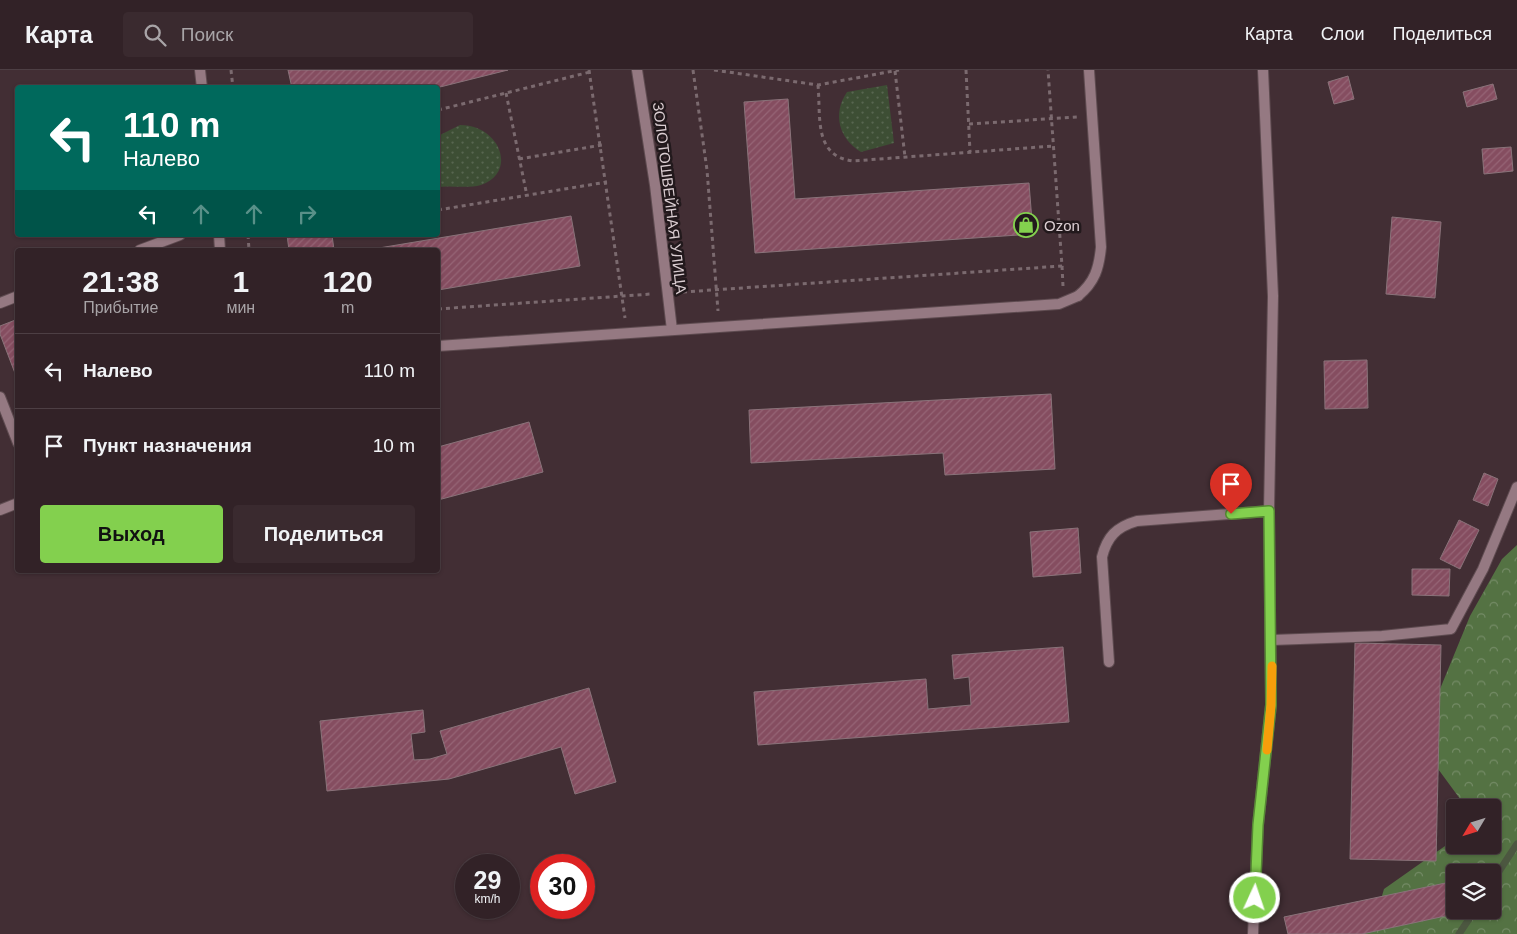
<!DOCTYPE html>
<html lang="ru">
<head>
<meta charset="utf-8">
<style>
	:root { --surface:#322227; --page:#3a2a2f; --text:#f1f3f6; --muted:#a8a4a7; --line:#4d3f44; --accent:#83d04e }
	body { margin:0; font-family:Arial,sans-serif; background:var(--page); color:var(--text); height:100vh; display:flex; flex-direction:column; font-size:19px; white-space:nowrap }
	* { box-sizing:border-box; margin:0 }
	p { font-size:16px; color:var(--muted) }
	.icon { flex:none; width:28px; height:28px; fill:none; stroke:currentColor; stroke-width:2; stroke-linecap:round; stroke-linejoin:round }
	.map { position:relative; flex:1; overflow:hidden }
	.sheet { position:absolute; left:15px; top:178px; width:425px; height:325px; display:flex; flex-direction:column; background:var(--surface); border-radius:5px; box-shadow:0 1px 4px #0004,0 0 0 1px var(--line) }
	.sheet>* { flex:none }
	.hud { position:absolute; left:15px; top:15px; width:425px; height:152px; border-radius:5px; box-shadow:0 1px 4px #0004,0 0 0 1px var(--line); background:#00695c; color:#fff; overflow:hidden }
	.needle { width:32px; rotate:232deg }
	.buttons { position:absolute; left:1446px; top:729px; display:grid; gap:10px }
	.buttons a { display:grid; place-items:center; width:55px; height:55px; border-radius:5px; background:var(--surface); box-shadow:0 1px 4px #0004,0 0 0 1px var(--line); font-size:25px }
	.speed { position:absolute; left:455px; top:784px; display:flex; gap:10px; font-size:25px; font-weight:700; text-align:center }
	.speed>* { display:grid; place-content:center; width:65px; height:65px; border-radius:50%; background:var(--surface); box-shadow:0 1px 4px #0004,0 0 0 1px var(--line); line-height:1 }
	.speed small { font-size:12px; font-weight:400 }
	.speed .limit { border:8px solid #d22; background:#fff; color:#111 }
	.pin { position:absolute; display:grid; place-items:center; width:42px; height:42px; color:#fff; margin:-51px -21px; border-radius:50% 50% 50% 0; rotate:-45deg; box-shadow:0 0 5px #0007 }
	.pin .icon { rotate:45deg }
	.me { position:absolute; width:55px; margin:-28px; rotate:3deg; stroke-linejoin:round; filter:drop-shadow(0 0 4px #0008) }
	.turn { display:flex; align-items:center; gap:18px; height:105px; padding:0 25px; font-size:22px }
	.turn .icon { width:65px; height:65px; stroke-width:2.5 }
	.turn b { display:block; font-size:35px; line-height:42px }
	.lanes { display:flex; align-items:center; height:48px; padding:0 25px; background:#0003; justify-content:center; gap:25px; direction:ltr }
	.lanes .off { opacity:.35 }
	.eta { display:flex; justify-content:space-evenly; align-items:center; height:85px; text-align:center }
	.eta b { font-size:30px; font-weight:600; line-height:35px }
	.primary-button { display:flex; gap:10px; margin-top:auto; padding:10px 25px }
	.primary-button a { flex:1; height:58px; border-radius:5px; background:var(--accent); color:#111; font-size:20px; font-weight:600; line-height:58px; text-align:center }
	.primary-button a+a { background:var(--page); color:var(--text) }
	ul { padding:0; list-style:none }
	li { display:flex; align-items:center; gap:15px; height:75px; padding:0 25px; border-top:1px solid var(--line) }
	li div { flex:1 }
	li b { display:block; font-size:19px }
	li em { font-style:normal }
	header { display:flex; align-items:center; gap:30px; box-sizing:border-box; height:70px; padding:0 25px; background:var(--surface); border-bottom:1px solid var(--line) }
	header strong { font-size:24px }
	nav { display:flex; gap:28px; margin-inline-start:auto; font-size:18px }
	.search { width:350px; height:45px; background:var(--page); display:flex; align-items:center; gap:12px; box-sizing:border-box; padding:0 18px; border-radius:5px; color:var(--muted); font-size:19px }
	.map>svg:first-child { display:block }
	.grass { fill:url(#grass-dots) }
	.forest { fill:url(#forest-crowns); fill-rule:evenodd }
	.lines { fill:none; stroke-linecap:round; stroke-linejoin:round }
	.stream { stroke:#4c5740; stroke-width:7 }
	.building { fill:url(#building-hatch); stroke:#8a737a }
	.lane-casing { stroke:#5e4b50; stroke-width:12 }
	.street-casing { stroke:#5e4b50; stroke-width:12 }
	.path { stroke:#7b6a6f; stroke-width:3; stroke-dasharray:4 4; stroke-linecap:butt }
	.lane { stroke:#957982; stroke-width:10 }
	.street { stroke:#957982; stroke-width:10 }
	.route-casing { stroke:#558733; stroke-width:12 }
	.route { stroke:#83d04e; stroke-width:9 }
	.slow { stroke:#f59e0b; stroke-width:9 }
	.labels { text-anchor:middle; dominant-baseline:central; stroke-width:5; stroke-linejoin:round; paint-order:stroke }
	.street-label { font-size:15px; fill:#dbced2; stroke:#22191c }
	.poi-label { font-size:15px; fill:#dbced2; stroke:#22191c; text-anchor:start }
</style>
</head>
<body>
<header>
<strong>Карта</strong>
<div class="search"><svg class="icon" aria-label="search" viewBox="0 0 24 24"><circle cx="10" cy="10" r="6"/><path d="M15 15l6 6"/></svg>Поиск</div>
<nav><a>Карта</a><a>Слои</a><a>Поделиться</a></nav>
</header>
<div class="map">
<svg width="1517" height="864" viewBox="0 0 1517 864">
	<defs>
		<pattern id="grass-dots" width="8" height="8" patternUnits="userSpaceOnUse" patternTransform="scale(1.25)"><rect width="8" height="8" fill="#3d4e34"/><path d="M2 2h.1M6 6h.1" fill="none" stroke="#586650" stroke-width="1.8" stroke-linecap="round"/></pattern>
		<pattern id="forest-crowns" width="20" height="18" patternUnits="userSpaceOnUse" patternTransform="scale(1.25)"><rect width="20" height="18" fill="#547243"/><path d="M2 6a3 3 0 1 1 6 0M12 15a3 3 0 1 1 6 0" fill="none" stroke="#748b66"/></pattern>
		<pattern id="building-hatch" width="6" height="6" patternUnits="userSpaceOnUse" patternTransform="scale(1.25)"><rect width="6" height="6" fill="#854d60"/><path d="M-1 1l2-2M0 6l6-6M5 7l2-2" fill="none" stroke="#966576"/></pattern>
	</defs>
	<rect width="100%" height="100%" fill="#422e34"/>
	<g class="grass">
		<path d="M887 15 894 73 861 82C839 69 832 44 847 22Z"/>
		<path d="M460 55C500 55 518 102 481 115 467 119 451 115 438 117V66Z"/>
	</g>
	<path class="forest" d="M1517 475V864H1350L1375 850 1384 819 1455 769V775H1492V738L1466 737 1430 688 1424 658 1470 546 1502 489ZM1455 802H1492V840H1455Z"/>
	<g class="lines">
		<g class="stream">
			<polyline points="1492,812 1517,774"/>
			<polyline points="1459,864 1475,840"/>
		</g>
	</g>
	<g class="building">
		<polygon points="288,0 508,0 436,18 292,18"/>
		<polygon points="1348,6 1354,29 1334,34 1328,12"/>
		<polygon points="1493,14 1497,29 1467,37 1463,22"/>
		<polygon points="788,29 795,129 1029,113 1033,164 755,183 744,32"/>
		<polygon points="1511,77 1513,101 1484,104 1482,79"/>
		<polygon points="571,146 580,196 438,220 438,180 367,180"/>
		<polygon points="1392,147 1441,152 1435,228 1386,224"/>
		<polygon points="287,165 332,165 334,180 289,180"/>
		<polygon points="18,249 18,311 0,264 0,256"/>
		<polygon points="1367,290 1368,338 1325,339 1324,291"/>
		<polygon points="1051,324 1055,399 945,405 943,383 751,393 749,340"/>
		<polygon points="529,352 543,402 438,430 438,377"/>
		<polygon points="1484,403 1498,409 1488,436 1473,430"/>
		<polygon points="1459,450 1479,460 1460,499 1440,489"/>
		<polygon points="1078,458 1081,503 1033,507 1030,462"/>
		<polygon points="1412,499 1450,499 1449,526 1412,525"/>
		<polygon points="1355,573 1441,575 1436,791 1350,789"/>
		<polygon points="1063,577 1069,652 758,675 754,622 926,609 928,639 971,635 969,607 954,609 952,585"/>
		<polygon points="589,618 616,712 575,724 561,677 449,709 327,721 320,651 423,640 425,662 411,664 414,690 430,689 447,684 440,661"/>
		<polygon points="1455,811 1455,840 1473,840 1362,864 1288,864 1284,847"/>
	</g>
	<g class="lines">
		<defs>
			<g id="lane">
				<polyline points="200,0 202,18"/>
				<polyline points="219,165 220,180"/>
				<polyline points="140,180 180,165"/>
				<polyline points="0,233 18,226"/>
				<polyline points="438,276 1059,234 1078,226"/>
				<polyline points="0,327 18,373"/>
				<polyline points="0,440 18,433"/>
				<polyline points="1272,570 1382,566 1451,559 1483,499 1517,417"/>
				<path d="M1109 592 1102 487C1107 467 1116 457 1137 451L1269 441"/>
			</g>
			<g id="street">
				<polyline points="637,0 655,115 672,260"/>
				<path d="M1078 226C1095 212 1099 198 1101 177L1089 0"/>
				<polyline points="1253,864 1258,755 1271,635 1269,441 1273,226 1263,0"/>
			</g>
		</defs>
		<use href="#lane" class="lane-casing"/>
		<use href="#street" class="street-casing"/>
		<g class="path">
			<polyline points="231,0 233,18"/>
			<polyline points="589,0 625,248"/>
			<polyline points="693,0 707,100 718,241"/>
			<polyline points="714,0 818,15 899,0"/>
			<polyline points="966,0 970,82"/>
			<polyline points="895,1 905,87"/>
			<path d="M818 15C821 46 813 86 853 91L1053 76"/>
			<polyline points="506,23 527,126"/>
			<polyline points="438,40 590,2"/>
			<polyline points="969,54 1077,47"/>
			<polyline points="519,89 602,75"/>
			<polyline points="438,140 607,112"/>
			<polyline points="248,165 249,180"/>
			<polyline points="1062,196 1063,216"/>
			<polyline points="683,222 1062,196 1048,0"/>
			<polyline points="438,239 651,224"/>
		</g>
		<use href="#lane" class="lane"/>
		<use href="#street" class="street"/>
	</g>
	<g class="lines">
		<defs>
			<polyline id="route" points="1231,444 1269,441 1271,635 1258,755 1255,828"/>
		</defs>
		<use href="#route" class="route-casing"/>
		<use href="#route" class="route"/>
		<polyline class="slow" points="1267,680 1271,635 1272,596"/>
	</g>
	<defs>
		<symbol id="shop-ring" viewBox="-11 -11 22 22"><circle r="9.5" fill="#22191c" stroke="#83d04e" stroke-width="1.5"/><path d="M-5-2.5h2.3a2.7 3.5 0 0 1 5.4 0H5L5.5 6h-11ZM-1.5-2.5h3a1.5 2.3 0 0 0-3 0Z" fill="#83d04e"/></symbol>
	</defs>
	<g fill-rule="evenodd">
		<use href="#shop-ring" x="1012" y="141" width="28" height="28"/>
	</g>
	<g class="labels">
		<g class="street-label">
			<text transform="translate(670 128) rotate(83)">ЗОЛОТОШВЕЙНАЯ УЛИЦА</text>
		</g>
		<g class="poi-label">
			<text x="1044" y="155">Ozon</text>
		</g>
	</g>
</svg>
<div class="buttons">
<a><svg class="needle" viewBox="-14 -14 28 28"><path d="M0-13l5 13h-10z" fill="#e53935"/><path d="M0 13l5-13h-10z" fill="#a8a4a7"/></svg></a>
<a><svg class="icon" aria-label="layers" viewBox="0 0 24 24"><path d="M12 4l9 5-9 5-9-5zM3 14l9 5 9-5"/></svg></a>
</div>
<div class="speed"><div>29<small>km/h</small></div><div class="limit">30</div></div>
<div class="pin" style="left:1231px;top:444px;background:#d93025"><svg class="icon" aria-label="arrive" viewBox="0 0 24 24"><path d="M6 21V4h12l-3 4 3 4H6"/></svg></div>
<svg class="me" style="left:1255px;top:828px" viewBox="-20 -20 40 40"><circle r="17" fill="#83d04e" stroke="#fff" stroke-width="3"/><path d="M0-11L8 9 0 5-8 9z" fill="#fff"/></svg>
<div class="hud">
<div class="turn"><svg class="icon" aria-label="left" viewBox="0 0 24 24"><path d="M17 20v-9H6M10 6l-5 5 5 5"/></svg><div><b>110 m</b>Налево</div></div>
<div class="lanes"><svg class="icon" aria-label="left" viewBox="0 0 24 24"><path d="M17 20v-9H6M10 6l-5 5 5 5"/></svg><svg class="icon off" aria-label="ahead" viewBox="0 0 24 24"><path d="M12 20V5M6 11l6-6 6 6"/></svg><svg class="icon off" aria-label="ahead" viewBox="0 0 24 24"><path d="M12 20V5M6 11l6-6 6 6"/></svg><svg class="icon off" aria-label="right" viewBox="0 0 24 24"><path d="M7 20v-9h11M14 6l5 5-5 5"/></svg></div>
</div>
<section class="sheet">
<div class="eta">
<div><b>21:38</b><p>Прибытие</p></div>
<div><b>1</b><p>мин</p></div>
<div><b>120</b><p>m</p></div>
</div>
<ul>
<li><svg class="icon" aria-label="left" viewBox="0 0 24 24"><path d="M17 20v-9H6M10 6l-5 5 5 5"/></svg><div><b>Налево</b></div><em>110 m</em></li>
<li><svg class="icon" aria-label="arrive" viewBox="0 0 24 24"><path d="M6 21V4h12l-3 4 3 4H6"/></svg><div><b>Пункт назначения</b></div><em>10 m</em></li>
</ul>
<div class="primary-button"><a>Выход</a><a>Поделиться</a></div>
</section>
</div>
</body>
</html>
